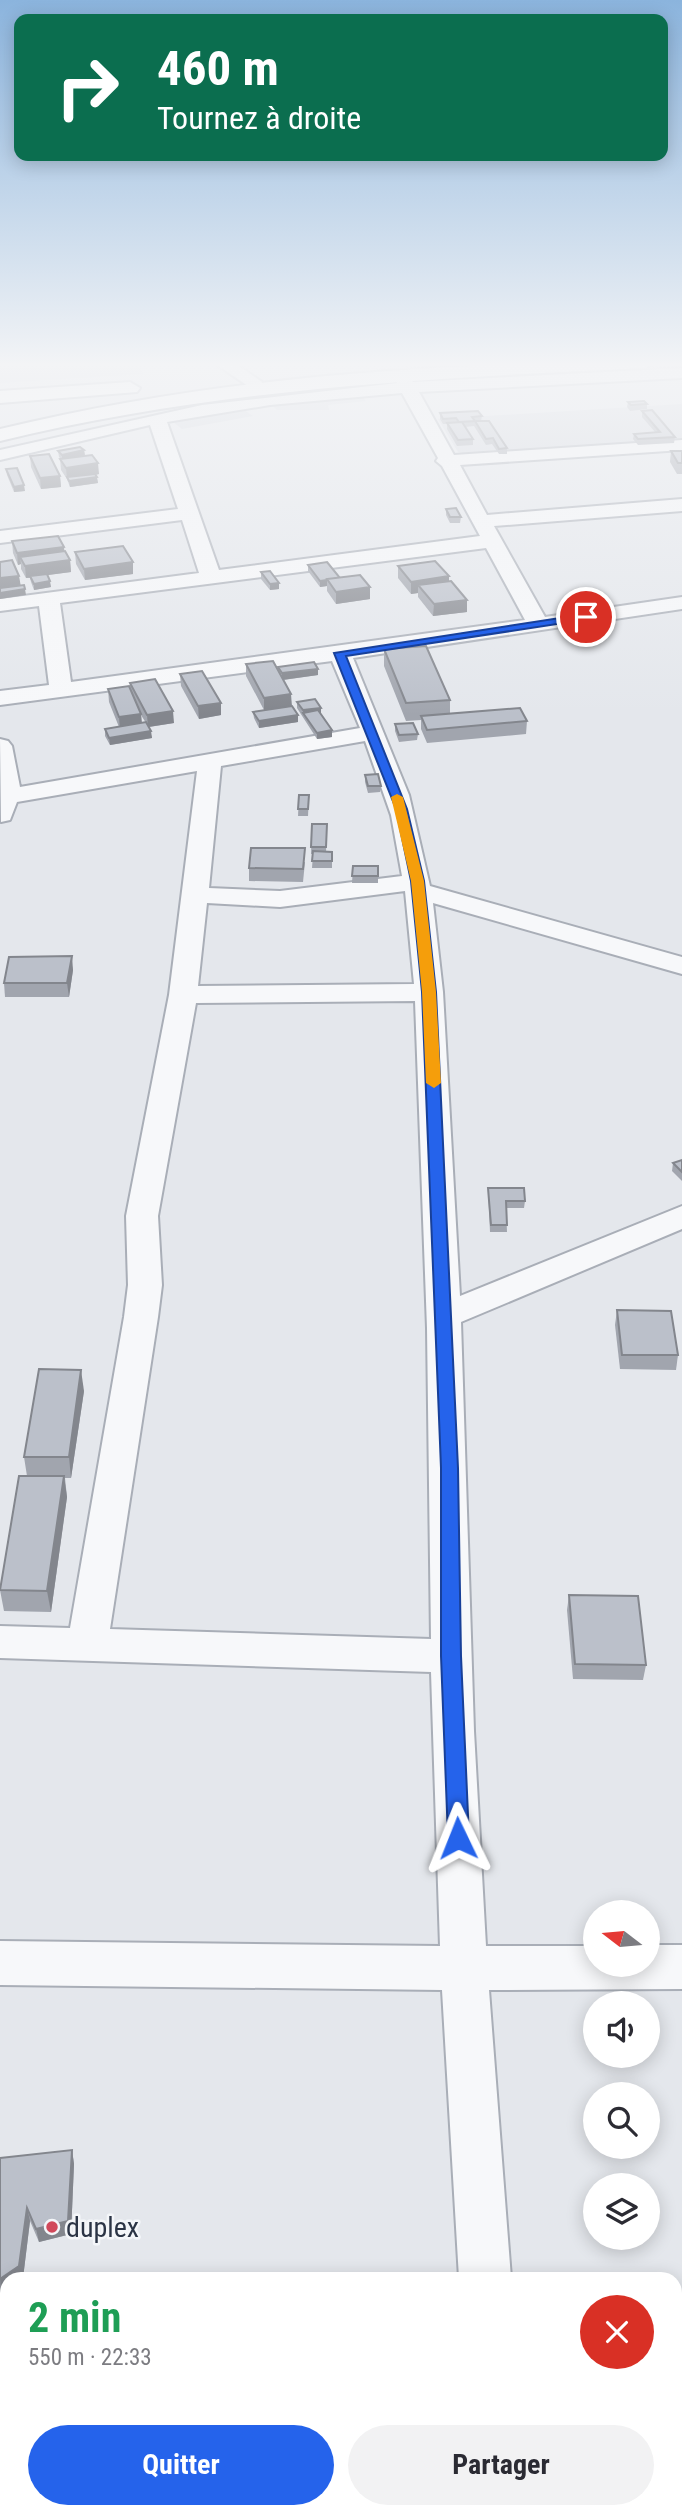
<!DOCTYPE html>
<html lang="fr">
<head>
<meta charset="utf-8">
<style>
	:root { --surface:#fff; --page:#f2f2f3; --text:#2b2b33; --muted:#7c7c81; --accent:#2563eb }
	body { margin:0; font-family:"Roboto Condensed",sans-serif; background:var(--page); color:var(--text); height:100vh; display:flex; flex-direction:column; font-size:26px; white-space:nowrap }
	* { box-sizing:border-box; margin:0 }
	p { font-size:23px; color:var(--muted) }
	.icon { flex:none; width:38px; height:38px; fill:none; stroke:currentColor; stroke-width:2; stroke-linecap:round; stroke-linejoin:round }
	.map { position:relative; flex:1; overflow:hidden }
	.sheet { position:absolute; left:0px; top:2272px; width:682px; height:247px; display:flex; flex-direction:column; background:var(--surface); border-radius:21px 21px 0 0; box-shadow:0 4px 18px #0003 }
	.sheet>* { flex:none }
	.banner { position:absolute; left:14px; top:14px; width:654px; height:147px; border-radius:14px; box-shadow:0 4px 18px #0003; background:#0b6e4f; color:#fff; overflow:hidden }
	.needle { width:46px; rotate:286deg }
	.buttons { position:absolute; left:583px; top:1900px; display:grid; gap:14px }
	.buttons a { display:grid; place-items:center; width:77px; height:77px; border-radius:50%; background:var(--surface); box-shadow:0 4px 18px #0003; font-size:35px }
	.pin { position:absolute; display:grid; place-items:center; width:60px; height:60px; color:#fff; margin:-30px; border:4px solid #fff; border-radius:50%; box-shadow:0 2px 7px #0007 }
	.me { position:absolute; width:77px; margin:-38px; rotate:358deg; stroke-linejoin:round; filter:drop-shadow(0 0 5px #0008) }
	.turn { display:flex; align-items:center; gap:24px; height:147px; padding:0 28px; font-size:32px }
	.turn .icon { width:91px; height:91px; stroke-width:2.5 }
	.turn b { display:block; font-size:49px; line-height:60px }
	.round { display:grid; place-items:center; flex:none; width:74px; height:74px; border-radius:37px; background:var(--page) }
	.summary { display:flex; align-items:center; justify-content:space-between; height:119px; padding:0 28px }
	h1 { font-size:42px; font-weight:700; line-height:52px; color:#1e9e55 }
	.action { display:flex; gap:14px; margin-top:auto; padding:14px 28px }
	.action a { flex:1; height:80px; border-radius:42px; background:var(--accent); color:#fff; font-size:28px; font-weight:700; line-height:80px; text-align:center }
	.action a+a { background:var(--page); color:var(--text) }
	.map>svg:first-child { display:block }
	.built { fill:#d2d6de }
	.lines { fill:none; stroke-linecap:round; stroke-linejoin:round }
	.street-casing { stroke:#a9aeb7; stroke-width:4 }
	.secondary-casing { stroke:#a9aeb7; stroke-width:4 }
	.street { fill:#f7f8fa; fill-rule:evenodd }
	.secondary { fill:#fff; fill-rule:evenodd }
	.wall { fill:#a1a5ae; fill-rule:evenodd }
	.shaded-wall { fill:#83868d }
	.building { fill:#bbc0ca; stroke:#83868d; stroke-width:2 }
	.route { fill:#2563eb; stroke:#184099; stroke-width:2 }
	.slow { fill:#f59e0b }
	.poi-dot { fill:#d1495b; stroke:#f4f6f9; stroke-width:2.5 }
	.labels { text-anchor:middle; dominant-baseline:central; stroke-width:5; stroke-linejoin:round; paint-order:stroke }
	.near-poi-label { font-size:28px; fill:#2b3445; stroke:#f4f6f9; text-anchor:start }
</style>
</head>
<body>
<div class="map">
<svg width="682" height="2517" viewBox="0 0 682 2517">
	<rect width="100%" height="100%" fill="#e4e7ec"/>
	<g class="built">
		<polygon points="0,362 138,362 143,374 0,383"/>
		<polygon points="361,395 366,401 328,405 329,410 277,410 272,405"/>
		<polygon points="682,404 682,442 473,456 458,452 438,419"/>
		<polygon points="243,409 253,416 182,429 173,422"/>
	</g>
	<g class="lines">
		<defs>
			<g id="street">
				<polygon points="213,362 233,362 262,382 260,386 248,386"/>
				<path d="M682 368V378L419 392 454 455 682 440V450L460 465 487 515 682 499V511L494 526 545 617 682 597V609L353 658 409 795 430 886 682 957V974L433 903 443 992 460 1296 682 1206V1229L461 1322 474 1731 486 1946H595V1965H648V1945H682V1989L489 1990 511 2278H459L442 1990 0 1985V1941L440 1946 431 1672 0 1658V1626L70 1628 124 1317 128 1285 126 1216 169 995 197 771 17 802 10 820 1 822 0 739 8 741 12 746 20 787 360 728 332 661 0 705V691L49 685 39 606 0 611V599L199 573 182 520 0 543V531L178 509 150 425 0 460V450L202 405 397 383 393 375 401 370 407 371 413 382ZM402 393 438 458 436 461 442 466 480 536 219 570 167 422 270 405ZM486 548 525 620 71 682 60 603ZM365 741 391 815 402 876 280 891 209 888 221 766ZM405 891 414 984 198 986 207 903 280 907ZM415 1001 427 1328 431 1639 110 1629 158 1317 162 1285 158 1216 196 1003Z"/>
				<polygon points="7,2327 7,2381 0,2382 0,2328"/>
				<rect x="465" y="2511" width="56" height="6"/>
			</g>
			<g id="secondary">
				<path d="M655 362 646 368C427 378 214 389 0 441V429C216 377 434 362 655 362Z"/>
				<polygon points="130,382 140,388 137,392 0,403 0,391"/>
			</g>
		</defs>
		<use href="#street" class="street-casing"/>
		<use href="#secondary" class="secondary-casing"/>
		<use href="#street" class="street"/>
		<use href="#secondary" class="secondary"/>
	</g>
	<g class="wall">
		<polygon points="177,362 197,362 197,365 178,366"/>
		<polygon points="628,402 647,404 647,409 630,411 627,407"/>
		<polygon points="642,411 675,437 674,443 638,445 633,439 634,434 655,432 642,417"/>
		<polygon points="440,413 482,416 481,421 507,448 507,454 499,454 492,444 486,445 474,426 465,427 473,439 473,445 457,446 447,429 447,424 443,424 440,419"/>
		<polygon points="84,450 85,456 99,474 96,475 98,483 70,487 67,479 61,470 60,459 61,459 59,457 58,451"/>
		<polygon points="671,451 682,451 682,474 677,474 670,462"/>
		<polygon points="30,456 60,476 61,487 41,489 31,467"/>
		<polygon points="6,469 25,491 14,492 7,475"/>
		<polygon points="446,509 461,517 460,523 450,523 446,515"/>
		<polygon points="12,541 64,547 64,551 70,560 71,572 47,575 51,587 34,590 31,582 30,578 26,578 21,569 21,564 18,565 13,553"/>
		<polygon points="75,552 133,562 133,574 85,580 76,564"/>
		<polygon points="308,565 340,578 370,599 336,604 327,591 327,586 320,587 308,571"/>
		<polygon points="398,566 449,576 449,581 467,612 433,616 418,597 418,593 411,594 398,578"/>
		<polygon points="261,572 279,583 279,589 270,590 261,579"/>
		<polygon points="384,649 450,700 450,713 527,721 526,734 427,743 421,729 421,720 406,721 384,666"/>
		<polygon points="246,664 278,670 278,667 318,669 318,675 283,680 292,706 298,715 298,722 259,728 254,718 253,712 264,710 246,676"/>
		<polygon points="180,674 221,703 221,715 199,719 181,686"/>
		<path d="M130 683 174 723 149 727 152 738 110 745 105 736V729L119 727 109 702 108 689H130ZM141 715 146 723H142Z"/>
		<polygon points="297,702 321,708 321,714 332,737 317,739 297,708"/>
		<polygon points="395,724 418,734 417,740 399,742 395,731"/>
		<polygon points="365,775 381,786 380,792 368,793 365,782"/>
		<polygon points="299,795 309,795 308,816 298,816"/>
		<polygon points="312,824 327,824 326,852 332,852 332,868 312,868 313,854 311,854"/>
		<polygon points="305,862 303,882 249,881 249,868"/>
		<polygon points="353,866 378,866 378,883 352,883"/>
		<polygon points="73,970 69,997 5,997 4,983"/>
		<polygon points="682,1160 682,1181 672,1171 673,1163"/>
		<polygon points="488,1188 525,1201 524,1208 506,1208 507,1232 490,1232"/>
		<polygon points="617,1310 678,1355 676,1370 620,1369 615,1325"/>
		<polygon points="84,1391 71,1478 65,1478 67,1497 51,1612 4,1611 0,1590 27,1476 24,1457"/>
		<polygon points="569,1595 646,1665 643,1680 573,1679 567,1610"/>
		<polygon points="72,2150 74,2164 71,2234 39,2242 30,2221 23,2278 7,2278 7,2289 0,2293 0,2158"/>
	</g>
	<g class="shaded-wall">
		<polygon points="84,450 85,456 62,460 62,455"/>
		<polygon points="98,463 99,474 67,479 66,468"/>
		<polygon points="60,476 61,487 41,489 40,478"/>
		<polygon points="97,477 98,483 70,487 69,481"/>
		<polygon points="24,485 25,491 14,492 14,487"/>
		<polygon points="64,547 65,559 20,557 21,564 18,565 17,553"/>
		<polygon points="70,560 71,572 26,578 25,566"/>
		<polygon points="133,562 133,574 85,580 84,569"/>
		<polygon points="19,576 21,587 0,590 0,578"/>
		<polygon points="449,576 449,588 418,585 418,593 411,594 411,582"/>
		<polygon points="327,580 327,586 320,587 320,581"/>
		<polygon points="50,581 51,587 34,590 34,584"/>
		<polygon points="279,583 279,589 270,590 270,584"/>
		<polygon points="370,587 370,599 336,604 336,592"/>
		<polygon points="25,589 26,595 0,599 0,593"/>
		<polygon points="467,600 467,612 433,616 434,604"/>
		<polygon points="318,669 318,675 282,680 282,673"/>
		<polygon points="291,694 292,707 264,710 264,698"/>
		<polygon points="221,703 221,715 199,719 198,706"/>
		<polygon points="321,708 321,714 303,713 303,717 303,710"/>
		<polygon points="173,711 174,723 148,727 147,715"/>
		<polygon points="141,714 142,727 120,730 119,717"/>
		<polygon points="298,715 298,722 259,728 259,721"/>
		<polygon points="332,730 332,737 317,739 317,733"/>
		<polygon points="151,731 152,738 110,745 109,738"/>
		<polygon points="72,956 73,970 69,997 67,983"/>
		<polygon points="81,1370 84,1391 71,1478 69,1457"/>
		<polygon points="64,1476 67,1497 51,1612 47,1591"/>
		<polygon points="72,2150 74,2164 71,2234 39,2242 36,2229"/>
		<polygon points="27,2208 30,2221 23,2278 7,2278 7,2289 1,2293 0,2279"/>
	</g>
	<g class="building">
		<polygon points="644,401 647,404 631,405 628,402"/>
		<polygon points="652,410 675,437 638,439 634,434 660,432 642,411"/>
		<polygon points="478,411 482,416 472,417 475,421 459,422 456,418 443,419 440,413"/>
		<polygon points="475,421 489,421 507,448 499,449 493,438 486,439"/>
		<polygon points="462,422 473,439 458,440 447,423"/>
		<polygon points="80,447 84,450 62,455 58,451"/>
		<polygon points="671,451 682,451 682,463 678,463"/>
		<polygon points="49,454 60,476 40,478 30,456"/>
		<polygon points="92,455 98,463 66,468 60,459"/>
		<polygon points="17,468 24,485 14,487 6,469"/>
		<polygon points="95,474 97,477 69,481 67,477"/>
		<polygon points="456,508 461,517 450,517 446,509"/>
		<polygon points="58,536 64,547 17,553 12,541"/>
		<polygon points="123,546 133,562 84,569 75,552"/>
		<polygon points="65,551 70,560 25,566 20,557"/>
		<polygon points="12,560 19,576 0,578 0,562"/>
		<polygon points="435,561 449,576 411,582 398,566"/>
		<polygon points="327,562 340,578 320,581 308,565"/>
		<polygon points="270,571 279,583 270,584 261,572"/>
		<polygon points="47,574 50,581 34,584 30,576"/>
		<polygon points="360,575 370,587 336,592 327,579"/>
		<polygon points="451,581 467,600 434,604 418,585"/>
		<polygon points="24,585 25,589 0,593 0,588"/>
		<polygon points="426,646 450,700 406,703 384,649"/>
		<polygon points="273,661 291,694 264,698 246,664"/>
		<polygon points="314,662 318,669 282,673 278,667"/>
		<polygon points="202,671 221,703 198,706 180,674"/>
		<polygon points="155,679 173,711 147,715 130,683"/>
		<polygon points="129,686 141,714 119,717 108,689"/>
		<polygon points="315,699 321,708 303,710 297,702"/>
		<polygon points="292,706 298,715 259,721 253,712"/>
		<polygon points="520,708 527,721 427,730 421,716"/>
		<polygon points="318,710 332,730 317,733 303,713"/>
		<polygon points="146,722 151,731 109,738 105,729"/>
		<polygon points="413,723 418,734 399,735 395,724"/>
		<polygon points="378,774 381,786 368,786 365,775"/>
		<polygon points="299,795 309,795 308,809 298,809"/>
		<polygon points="312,824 327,824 326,847 311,847"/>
		<polygon points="251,848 305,848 303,869 249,868"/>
		<polygon points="313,851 332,852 332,861 312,861"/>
		<polygon points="353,866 378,866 378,876 352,876"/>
		<polygon points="72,956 67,983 4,983 9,957"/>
		<polygon points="682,1160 682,1172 673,1163"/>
		<polygon points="488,1188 524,1188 525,1201 506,1201 507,1225 491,1225"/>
		<polygon points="617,1310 671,1311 678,1355 622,1355"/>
		<polygon points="39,1369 81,1370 69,1457 24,1457"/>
		<polygon points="19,1476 64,1476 47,1591 0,1590"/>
		<polygon points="569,1595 638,1596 646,1665 575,1664"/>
		<polygon points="72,2150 68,2221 36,2229 27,2208 19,2266 0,2279 0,2158"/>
		<rect x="109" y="2511" width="61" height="6"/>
		<rect x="311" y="2511" width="92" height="6"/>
	</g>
	<linearGradient id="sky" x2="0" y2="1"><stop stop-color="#8bb4dd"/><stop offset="0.51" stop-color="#f3f4f6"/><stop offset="1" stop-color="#f3f4f6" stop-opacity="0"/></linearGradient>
	<rect width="682" height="715" fill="url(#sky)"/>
	<polygon class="route" points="586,614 590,615 590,619 346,656 407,809 424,881 436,992 458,1468 461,1656 469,1838 466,1845 458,1848 451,1845 448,1838 441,1656 441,1468 422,992 411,881 396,809 334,653"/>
	<polygon class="slow" points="397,794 403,797 424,881 436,992 441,1083 434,1088 426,1083 422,992 411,881 391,797"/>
	<circle class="poi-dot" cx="52" cy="2227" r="7"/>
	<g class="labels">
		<g class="near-poi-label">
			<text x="66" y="2227">duplex</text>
		</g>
	</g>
</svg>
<div class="buttons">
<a><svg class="needle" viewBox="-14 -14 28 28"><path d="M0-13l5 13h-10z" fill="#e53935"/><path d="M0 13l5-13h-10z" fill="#7c7c81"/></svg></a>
<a><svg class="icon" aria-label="sound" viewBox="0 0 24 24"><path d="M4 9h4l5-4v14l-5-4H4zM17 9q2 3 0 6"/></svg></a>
<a><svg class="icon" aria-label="search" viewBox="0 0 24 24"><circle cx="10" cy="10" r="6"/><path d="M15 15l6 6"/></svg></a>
<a><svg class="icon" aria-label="layers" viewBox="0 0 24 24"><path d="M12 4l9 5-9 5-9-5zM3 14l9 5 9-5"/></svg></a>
</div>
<div class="pin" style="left:586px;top:617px;background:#d93025"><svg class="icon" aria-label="arrive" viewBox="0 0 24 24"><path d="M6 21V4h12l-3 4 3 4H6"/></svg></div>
<svg class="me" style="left:458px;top:1838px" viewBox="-20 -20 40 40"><path d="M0-17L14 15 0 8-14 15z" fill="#2563eb" stroke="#fff" stroke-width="4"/></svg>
<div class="banner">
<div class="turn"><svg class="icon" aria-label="right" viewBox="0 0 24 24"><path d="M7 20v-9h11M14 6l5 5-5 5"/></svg><div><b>460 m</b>Tournez à droite</div></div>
</div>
<section class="sheet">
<div class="summary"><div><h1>2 min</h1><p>550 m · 22:33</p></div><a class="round" style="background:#d93025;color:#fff"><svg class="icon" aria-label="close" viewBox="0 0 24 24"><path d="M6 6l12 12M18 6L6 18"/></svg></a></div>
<div class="action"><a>Quitter</a><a>Partager</a></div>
</section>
</div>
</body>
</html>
